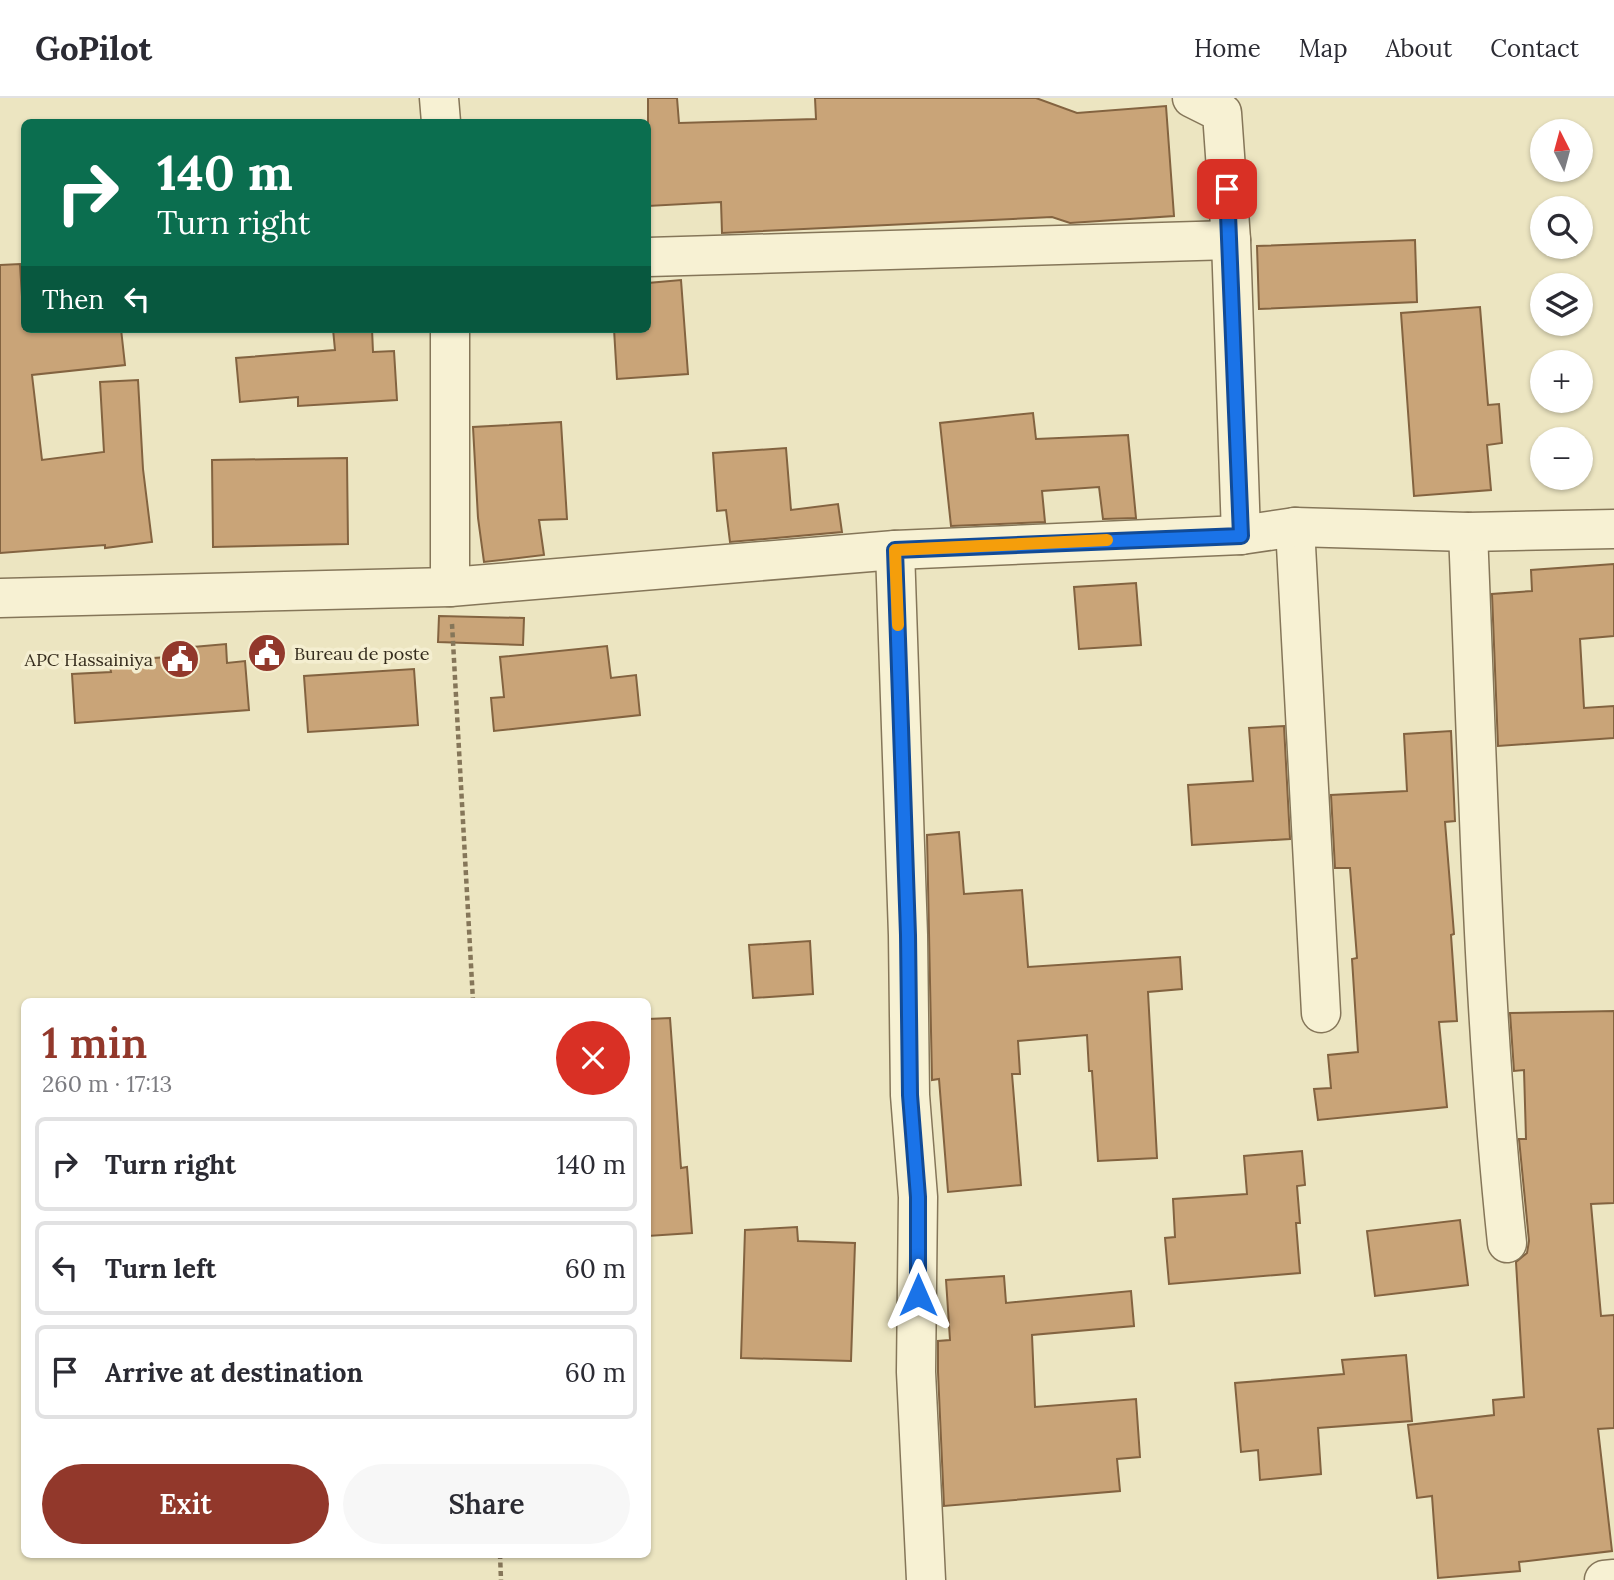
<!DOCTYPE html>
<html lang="en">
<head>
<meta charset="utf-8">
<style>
	:root { --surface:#fff; --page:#f7f7f7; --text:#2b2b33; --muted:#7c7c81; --line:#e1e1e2; --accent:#92382b }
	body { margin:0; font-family:Lora,serif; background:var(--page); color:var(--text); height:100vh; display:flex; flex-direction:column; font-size:26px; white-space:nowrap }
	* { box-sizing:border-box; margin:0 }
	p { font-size:23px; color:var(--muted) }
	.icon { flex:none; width:38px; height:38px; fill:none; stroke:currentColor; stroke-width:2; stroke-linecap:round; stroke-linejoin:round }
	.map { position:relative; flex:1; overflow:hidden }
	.sheet { position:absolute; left:21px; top:900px; width:630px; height:560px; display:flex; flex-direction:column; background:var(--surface); border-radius:10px; box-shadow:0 2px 5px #0004 }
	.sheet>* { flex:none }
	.banner { position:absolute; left:21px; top:21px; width:630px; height:214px; border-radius:10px; box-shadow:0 2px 5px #0004; background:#0b6e4f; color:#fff; overflow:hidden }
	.needle { width:46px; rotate:354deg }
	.controls { position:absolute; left:1530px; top:21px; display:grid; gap:14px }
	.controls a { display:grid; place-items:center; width:63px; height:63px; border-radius:50%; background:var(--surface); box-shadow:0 2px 5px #0004; font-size:35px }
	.pin { position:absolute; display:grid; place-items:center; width:60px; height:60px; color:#fff; margin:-30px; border-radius:14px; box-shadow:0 4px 10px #0006 }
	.me { position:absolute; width:77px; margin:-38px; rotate:0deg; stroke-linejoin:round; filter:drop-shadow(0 0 5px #0008) }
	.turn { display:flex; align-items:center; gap:24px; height:147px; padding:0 21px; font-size:32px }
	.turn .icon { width:91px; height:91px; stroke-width:2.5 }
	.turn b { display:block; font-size:49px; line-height:60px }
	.then { display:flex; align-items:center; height:66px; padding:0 21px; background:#0003; gap:14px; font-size:26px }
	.round { display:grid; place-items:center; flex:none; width:74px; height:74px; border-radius:37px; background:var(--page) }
	.overview { display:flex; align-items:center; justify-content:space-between; height:119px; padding:0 21px }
	h1 { font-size:42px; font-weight:600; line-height:52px; color:var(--accent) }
	.action { display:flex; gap:14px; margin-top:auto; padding:14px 21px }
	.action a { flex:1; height:80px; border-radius:42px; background:var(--accent); color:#fff; font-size:28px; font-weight:600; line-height:80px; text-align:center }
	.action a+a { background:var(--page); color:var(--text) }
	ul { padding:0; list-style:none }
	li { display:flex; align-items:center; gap:21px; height:94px; margin:0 14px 10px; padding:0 7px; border:4px solid var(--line); border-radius:10px }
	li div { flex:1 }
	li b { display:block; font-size:26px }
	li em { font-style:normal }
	header { display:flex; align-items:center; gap:42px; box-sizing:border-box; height:98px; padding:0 35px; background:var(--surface); border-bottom:2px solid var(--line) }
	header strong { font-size:33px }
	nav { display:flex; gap:38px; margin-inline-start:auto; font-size:24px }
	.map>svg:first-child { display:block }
	.building { fill:#c9a478; stroke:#836340; stroke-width:2 }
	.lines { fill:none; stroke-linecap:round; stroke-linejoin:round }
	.minor-casing { stroke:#857659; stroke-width:41 }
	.path { stroke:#857659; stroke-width:4.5; stroke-dasharray:5 3.5; stroke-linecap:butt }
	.minor { stroke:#f7f1d3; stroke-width:38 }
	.route-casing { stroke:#114b97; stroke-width:18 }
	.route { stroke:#1a73e8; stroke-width:12 }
	.slow { stroke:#f59e0b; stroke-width:12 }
	.labels { text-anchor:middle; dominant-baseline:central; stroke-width:7; stroke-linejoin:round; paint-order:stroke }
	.poi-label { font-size:18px; fill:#352c1d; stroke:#f4eed0; text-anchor:start }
</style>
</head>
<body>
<header>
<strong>GoPilot</strong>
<nav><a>Home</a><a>Map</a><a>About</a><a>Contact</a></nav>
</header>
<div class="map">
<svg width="1614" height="1482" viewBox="0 0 1614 1482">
	<rect width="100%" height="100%" fill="#ece5c1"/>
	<g class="building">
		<polygon points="648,0 677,0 679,25 816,21 815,0 1036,0 1077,15 1166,8 1174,118 1070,125 1052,119 722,135 721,104 648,108"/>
		<polygon points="1415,142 1417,204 1259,211 1257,148"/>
		<polygon points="20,166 24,231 121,231 125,267 32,277 42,362 104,354 100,284 138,282 143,371 152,444 105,450 105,447 0,455 0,167"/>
		<polygon points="681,182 688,276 617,281 614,231 648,231 648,185"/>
		<polygon points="1480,209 1488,307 1499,306 1502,345 1487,347 1491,392 1414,398 1401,215"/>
		<polygon points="333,231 372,231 373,254 394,253 397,302 298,308 298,299 240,304 236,260 335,252"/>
		<polygon points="1033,315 1036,341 1128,337 1136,420 1103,421 1099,389 1042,393 1045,424 951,428 940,325"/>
		<polygon points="561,324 567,421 539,422 544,457 484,464 478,420 473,329"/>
		<polygon points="786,350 791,412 838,406 842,434 730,444 726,412 717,413 713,355"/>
		<polygon points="347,360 348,446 213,449 212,362"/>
		<polygon points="1614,466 1614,538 1580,541 1584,610 1614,608 1614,640 1498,648 1492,496 1532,493 1531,472"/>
		<polygon points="1136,485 1141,547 1079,551 1074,489"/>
		<polygon points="439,518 524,520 523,547 438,544"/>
		<polygon points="226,546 227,565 245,563 249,612 75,625 72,576 111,574 109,563 183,558 182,550"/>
		<polygon points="607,548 611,580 636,577 640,617 494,633 491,600 504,599 500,559"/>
		<polygon points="414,571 418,627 308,634 304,578"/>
		<polygon points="1284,628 1290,741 1192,747 1188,687 1253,683 1249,630"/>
		<polygon points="1451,633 1455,723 1445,724 1454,836 1451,837 1457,923 1439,924 1447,1009 1318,1022 1314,991 1331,990 1328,957 1358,954 1352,861 1357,860 1350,770 1335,770 1331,697 1407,693 1404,636"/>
		<polygon points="959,734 964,796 1022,792 1028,869 1180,859 1182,891 1148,894 1157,1060 1098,1063 1092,973 1089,973 1087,937 1018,943 1020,976 1012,976 1021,1087 948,1094 939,981 932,982 927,737"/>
		<polygon points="810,843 813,896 753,900 749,847"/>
		<polygon points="1614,913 1614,1105 1591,1106 1601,1218 1614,1217 1614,1330 1598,1331 1612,1453 1519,1464 1520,1473 1438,1480 1432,1398 1417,1400 1408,1327 1494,1317 1493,1302 1524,1299 1516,1164 1527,1155 1529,1143 1519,1041 1526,1041 1524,972 1514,973 1510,915"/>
		<polygon points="670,920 681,1070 687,1069 692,1135 648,1138 648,921"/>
		<polygon points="1302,1053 1305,1087 1297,1088 1300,1125 1296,1125 1300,1175 1169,1186 1165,1140 1175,1139 1173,1101 1247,1096 1244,1058"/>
		<polygon points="1460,1122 1468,1187 1375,1198 1367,1133"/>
		<polygon points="797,1129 798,1143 855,1145 851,1263 741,1260 745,1132"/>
		<polygon points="1004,1178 1006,1205 1131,1193 1134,1228 1032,1237 1035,1309 1136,1301 1140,1359 1117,1361 1120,1393 944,1408 938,1274 938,1243 950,1242 946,1182"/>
		<polygon points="1406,1257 1412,1323 1318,1330 1321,1376 1260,1382 1258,1352 1241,1354 1235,1285 1344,1276 1342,1262"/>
	</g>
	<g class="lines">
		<defs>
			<g id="minor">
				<polyline points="439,0 441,24"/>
				<polyline points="1192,0 1222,15 1231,142 1241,437"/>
				<polyline points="648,159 1231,142"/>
				<polyline points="1295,429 1321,915"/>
				<path d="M1468 434C1478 671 1482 909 1507 1145"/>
				<polyline points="895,452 908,837 910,997 918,1099 916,1274 926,1482"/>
				<polyline points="450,489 450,231"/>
				<polyline points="0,500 450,489 895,452 1241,437 1295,429 1468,434 1614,431"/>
				<polyline points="1604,1482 1614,1481"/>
			</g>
		</defs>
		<use href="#minor" class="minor-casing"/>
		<g class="path">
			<polyline points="452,526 473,903"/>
			<polyline points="500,1456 501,1482"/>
		</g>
		<use href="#minor" class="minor"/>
	</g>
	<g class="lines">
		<defs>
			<polyline id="route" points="918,1197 918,1099 910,997 908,837 895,452 1241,438 1227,91"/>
		</defs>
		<use href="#route" class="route-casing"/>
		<use href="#route" class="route"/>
		<polyline class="slow" points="898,527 895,452 1107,442"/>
	</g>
	<defs>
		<symbol id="civic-disc" viewBox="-11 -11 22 22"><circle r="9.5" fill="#92382b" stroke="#f4eed0"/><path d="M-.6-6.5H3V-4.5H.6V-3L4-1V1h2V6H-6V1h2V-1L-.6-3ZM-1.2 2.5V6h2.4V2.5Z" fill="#fff"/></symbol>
	</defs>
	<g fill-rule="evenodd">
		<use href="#civic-disc" x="245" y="533" width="44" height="44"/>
		<use href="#civic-disc" x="158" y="539" width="44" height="44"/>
	</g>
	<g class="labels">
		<g class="poi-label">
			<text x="294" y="555">Bureau de poste</text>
			<text x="153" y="561" text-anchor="end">APC Hassainiya</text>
		</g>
	</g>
</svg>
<div class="controls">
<a><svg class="needle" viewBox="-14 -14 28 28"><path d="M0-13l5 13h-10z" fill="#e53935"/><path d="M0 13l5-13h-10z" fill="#7c7c81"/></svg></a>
<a><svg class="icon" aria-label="search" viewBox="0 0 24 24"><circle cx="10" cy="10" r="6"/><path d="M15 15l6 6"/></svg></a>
<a><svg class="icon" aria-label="layers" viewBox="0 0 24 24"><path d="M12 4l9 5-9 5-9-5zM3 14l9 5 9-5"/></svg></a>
<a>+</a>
<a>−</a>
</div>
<div class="pin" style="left:1227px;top:91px;background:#d93025"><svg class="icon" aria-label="arrive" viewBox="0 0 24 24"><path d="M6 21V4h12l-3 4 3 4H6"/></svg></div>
<svg class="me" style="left:918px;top:1197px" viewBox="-20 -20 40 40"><path d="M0-17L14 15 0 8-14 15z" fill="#1a73e8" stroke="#fff" stroke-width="4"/></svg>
<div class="banner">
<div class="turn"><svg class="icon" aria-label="right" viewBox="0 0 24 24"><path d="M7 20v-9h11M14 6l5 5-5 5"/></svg><div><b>140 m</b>Turn right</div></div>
<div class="then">Then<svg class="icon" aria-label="left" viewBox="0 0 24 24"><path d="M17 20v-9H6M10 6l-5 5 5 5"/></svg></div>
</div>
<section class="sheet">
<div class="overview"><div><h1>1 min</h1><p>260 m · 17:13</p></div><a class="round" style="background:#d93025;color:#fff"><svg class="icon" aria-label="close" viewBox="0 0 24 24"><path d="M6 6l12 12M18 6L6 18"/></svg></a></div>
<ul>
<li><svg class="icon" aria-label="right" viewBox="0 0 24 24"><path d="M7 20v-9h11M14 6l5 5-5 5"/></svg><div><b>Turn right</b></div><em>140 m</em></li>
<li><svg class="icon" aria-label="left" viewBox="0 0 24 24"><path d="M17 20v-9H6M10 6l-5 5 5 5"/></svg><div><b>Turn left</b></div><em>60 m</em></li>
<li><svg class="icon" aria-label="arrive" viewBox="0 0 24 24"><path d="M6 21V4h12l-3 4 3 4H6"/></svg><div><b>Arrive at destination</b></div><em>60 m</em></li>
</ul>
<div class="action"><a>Exit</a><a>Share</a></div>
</section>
</div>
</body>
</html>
